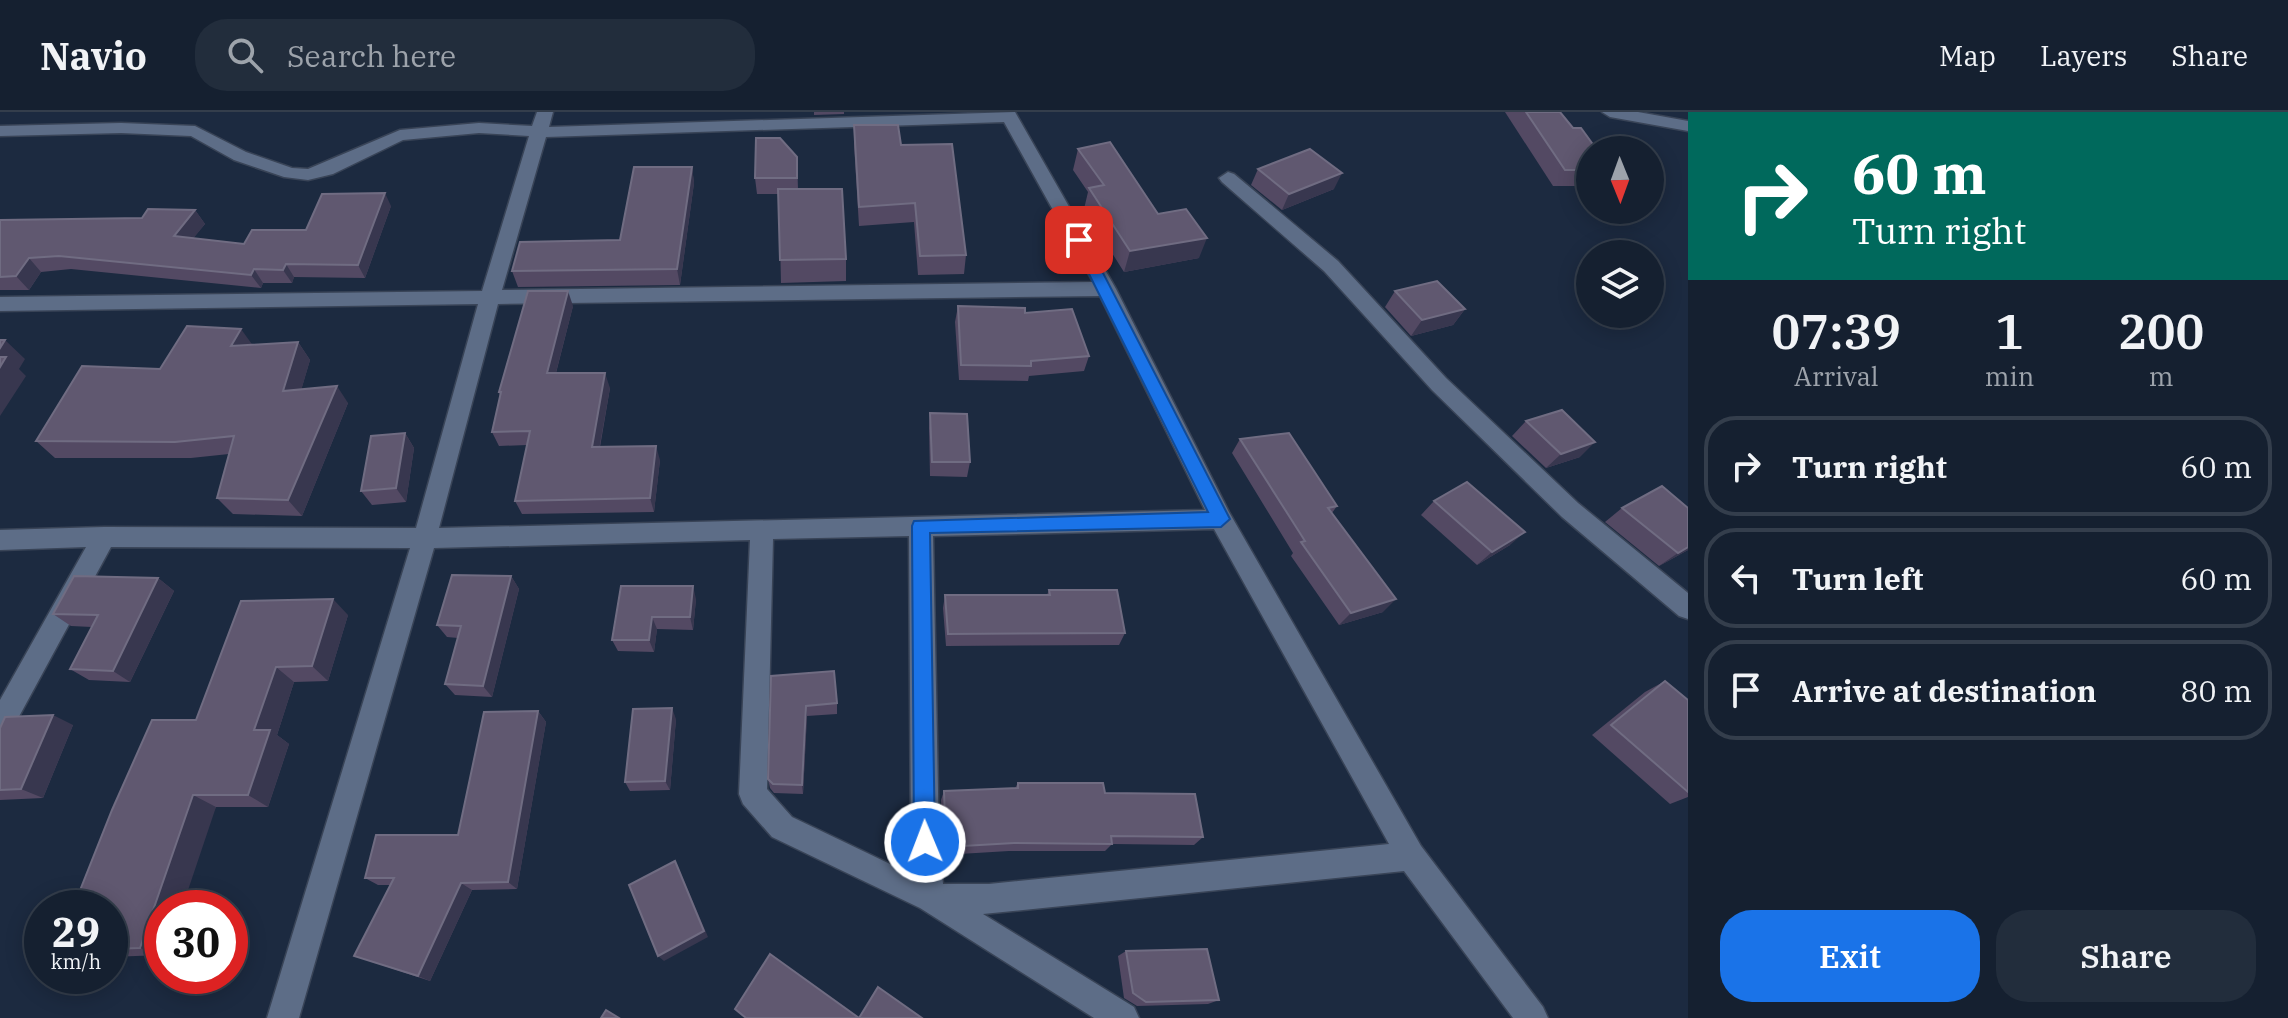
<!DOCTYPE html>
<html lang="en">
<head>
<meta charset="utf-8">
<style>
	:root { --surface:#152030; --page:#222d3c; --text:#f1f3f6; --muted:#9da3ab; --line:#343e4c; --accent:#1a73e8 }
	body { margin:0; font-family:"IBM Plex Serif",serif; background:var(--page); color:var(--text); height:100vh; display:flex; flex-direction:column; font-size:30px; white-space:nowrap }
	* { box-sizing:border-box; margin:0 }
	p { font-size:26px; color:var(--muted) }
	.icon { flex:none; width:44px; height:44px; fill:none; stroke:currentColor; stroke-width:2; stroke-linecap:round; stroke-linejoin:round }
	.map { position:relative; flex:1; overflow:hidden }
	.sheet { display:flex; flex-direction:column; background:var(--surface); width:600px }
	.sheet>* { flex:none }
	.top-card { background:#00695c; color:#fff; overflow:hidden }
	.needle { width:52px; rotate:179deg }
	.buttons { position:absolute; left:1576px; top:24px; display:grid; gap:16px }
	.buttons a { display:grid; place-items:center; width:88px; height:88px; border-radius:50%; background:var(--surface); box-shadow:0 4px 20px #0003,0 0 0 2px var(--line); font-size:40px }
	.speed { position:absolute; left:24px; top:778px; display:flex; gap:16px; font-size:40px; font-weight:700; text-align:center }
	.speed>* { display:grid; place-content:center; width:104px; height:104px; border-radius:50%; background:var(--surface); box-shadow:0 4px 20px #0003,0 0 0 2px var(--line); line-height:1 }
	.speed small { font-size:20px; font-weight:400 }
	.speed .limit { border:12px solid #d22; background:#fff; color:#111 }
	.pin { position:absolute; display:grid; place-items:center; width:68px; height:68px; color:#fff; margin:-34px; border-radius:16px; box-shadow:0 4px 12px #0006 }
	.me { position:absolute; width:88px; margin:-44px; rotate:359deg; stroke-linejoin:round; filter:drop-shadow(0 0 6px #0008) }
	.turn { display:flex; align-items:center; gap:28px; height:168px; padding:0 32px; font-size:36px }
	.turn .icon { width:104px; height:104px; stroke-width:2.5 }
	.turn b { display:block; font-size:56px; line-height:68px }
	.eta { display:flex; justify-content:space-evenly; align-items:center; height:136px; text-align:center }
	.eta b { font-size:48px; font-weight:600; line-height:56px }
	.action { display:flex; gap:16px; margin-top:auto; padding:16px 32px }
	.action a { flex:1; height:92px; border-radius:32px; background:var(--accent); color:#fff; font-size:32px; font-weight:600; line-height:92px; text-align:center }
	.action a+a { background:var(--page); color:var(--text) }
	ul { padding:0; list-style:none }
	li { display:flex; align-items:center; gap:24px; height:100px; margin:0 16px 12px; padding:0 16px; border:4px solid var(--line); border-radius:32px }
	li div { flex:1 }
	li b { display:block; font-size:30px }
	li em { font-style:normal }
	header { display:flex; align-items:center; gap:48px; box-sizing:border-box; height:112px; padding:0 40px; background:var(--surface); border-bottom:2px solid var(--line) }
	header strong { font-size:38px }
	nav { display:flex; gap:44px; margin-inline-start:auto; font-size:28px }
	.search { width:560px; height:72px; background:var(--page); display:flex; align-items:center; gap:20px; box-sizing:border-box; padding:0 28px; border-radius:32px; color:var(--muted); font-size:30px }
	main { display:flex; flex:1; min-height:0 }
	.map>svg:first-child { display:block }
	.lines { fill:none; stroke-linecap:round; stroke-linejoin:round }
	.minor-casing { stroke:#394457; stroke-width:3 }
	.minor { fill:#5d6d87; fill-rule:evenodd }
	.wall { fill:#534963 }
	.shaded-wall { fill:#38374f }
	.building { fill:#605870; stroke:#706c82; stroke-width:2 }
	.route { fill:#1a73e8; stroke:#114b97; stroke-width:2 }
</style>
</head>
<body>
<header>
<strong>Navio</strong>
<div class="search"><svg class="icon" aria-label="search" viewBox="0 0 24 24"><circle cx="10" cy="10" r="6"/><path d="M15 15l6 6"/></svg>Search here</div>
<nav><a>Map</a><a>Layers</a><a>Share</a></nav>
</header>
<main>
<div class="map">
<svg width="1688" height="906" viewBox="0 0 1688 906">
	<rect width="100%" height="100%" fill="#1c2a40"/>
	<g class="lines">
		<defs>
			<g id="minor">
				<path d="M537 0H553L549 15 1015 0 1116 177 1229 400 1421 734 1543 895 1548 906H1513L1404 759 983 802 1134 895 1139 906H1094L920 796 772 725 743 692 739 682 750 428 434 436 299 906H267L410 436 111 435 9 623 0 627V588L86 435 0 438V418L104 415 416 416 478 192 0 199V185L482 179 529 24 479 21 403 28 333 62 308 68 284 65 234 48 191 24 121 21 0 24V14L121 11 195 14 246 40 292 56 308 57 400 18 479 11 532 14ZM1004 10 1093 170 502 178 546 25ZM1100 184 1205 398 439 416 498 192ZM1214 417 1389 732 989 772H943L939 730 933 424ZM909 424 911 730 913 763 792 705 767 677 773 427Z"/>
				<polygon points="1602,0 1638,0 1688,9 1688,19 1610,5"/>
				<polygon points="1228,60 1234,62 1338,149 1446,266 1578,391 1688,481 1688,507 1679,504 1562,405 1432,278 1324,159 1222,70 1219,66"/>
			</g>
		</defs>
		<use href="#minor" class="minor-casing"/>
		<use href="#minor" class="minor"/>
	</g>
	<g class="wall">
		<polygon points="814,0 844,0 844,2 814,3"/>
		<polygon points="1505,0 1560,0 1590,38 1590,74 1553,74"/>
		<polygon points="854,13 901,33 966,143 964,162 918,163 914,110 859,114 854,32"/>
		<polygon points="1078,37 1158,102 1199,146 1124,160 1084,97 1088,80 1073,58"/>
		<polygon points="797,45 798,77 846,147 846,169 781,171 779,82 757,82 755,66"/>
		<polygon points="692,55 694,71 680,173 518,175 512,159 620,128"/>
		<polygon points="1258,57 1334,77 1282,98 1251,73"/>
		<polygon points="391,94 365,166 294,165 292,171 263,171 261,176 71,157 41,160 29,178 0,178 0,108 142,106 195,98 205,112 193,126 244,132 306,118"/>
		<polygon points="1395,179 1465,197 1453,213 1411,224 1385,195"/>
		<polygon points="573,194 556,261 610,276 600,335 660,348 654,400 522,402 515,389 527,333 499,334 492,320 500,284 499,280"/>
		<polygon points="958,194 1025,201 1089,244 1084,259 1029,264 1028,269 959,268 955,210"/>
		<polygon points="298,230 310,248 301,278 348,291 302,404 233,402 217,386 229,342 191,346 55,346 36,329 160,257 253,233"/>
		<polygon points="930,301 970,350 967,365 930,364 929,316"/>
		<polygon points="1526,309 1580,345 1546,356 1512,324"/>
		<polygon points="405,321 414,336 406,390 372,393 361,379"/>
		<polygon points="1240,327 1337,394 1332,401 1383,500 1339,513 1291,444 1293,441 1232,341"/>
		<polygon points="1434,389 1510,433 1477,453 1421,403"/>
		<polygon points="1622,396 1688,396 1688,438 1659,454 1605,410"/>
		<polygon points="511,464 519,477 492,585 455,583 445,572 458,526 447,525 437,513"/>
		<polygon points="158,466 174,479 130,570 89,568 70,557 92,515 71,514 53,502"/>
		<polygon points="621,474 696,487 693,518 657,517 654,540 618,539 612,528"/>
		<polygon points="1049,478 1125,521 1119,533 946,534 943,496 945,483 1047,483"/>
		<polygon points="348,503 328,569 294,570 277,623 289,632 268,695 216,695 162,796 162,843 110,845 110,796 196,608"/>
		<polygon points="771,564 837,591 837,602 807,604 803,682 774,681 770,676 768,667"/>
		<polygon points="1665,569 1688,588 1688,685 1670,692 1592,623 1645,580"/>
		<polygon points="538,599 546,610 517,777 472,778 430,869 354,844 390,773 378,773 365,766 458,723"/>
		<polygon points="676,607 670,678 630,679 625,670"/>
		<polygon points="73,613 43,686 0,688 0,616"/>
		<polygon points="1018,671 1105,681 1203,725 1194,733 1112,732 1105,739 1009,739 943,743 941,688 944,679 1015,676"/>
		<polygon points="1126,839 1219,888 1208,892 1137,894 1124,886 1118,844"/>
	</g>
	<g class="shaded-wall">
		<polygon points="692,55 694,71 680,173 677,157"/>
		<polygon points="1342,61 1334,77 1282,98 1289,82"/>
		<polygon points="385,81 391,94 365,166 358,153"/>
		<polygon points="195,98 205,112 184,138 174,124"/>
		<polygon points="1207,126 1199,146 1124,160 1130,139"/>
		<polygon points="29,146 41,160 29,178 16,164"/>
		<polygon points="286,152 294,165 292,171 283,158"/>
		<polygon points="254,157 263,171 261,176 251,163"/>
		<polygon points="568,179 573,194 552,276 547,261"/>
		<polygon points="1465,197 1453,213 1411,224 1422,208"/>
		<polygon points="241,217 254,235 231,234"/>
		<polygon points="5,228 25,247 19,257 26,264 0,304 0,236"/>
		<polygon points="298,230 310,248 296,296 283,279"/>
		<polygon points="605,261 610,276 597,349 592,335"/>
		<polygon points="337,274 348,291 302,404 288,388"/>
		<polygon points="405,321 414,336 406,390 396,376"/>
		<polygon points="1595,330 1580,345 1546,356 1561,342"/>
		<polygon points="656,334 660,348 654,400 650,386"/>
		<polygon points="1525,420 1510,433 1477,453 1492,440"/>
		<polygon points="1688,435 1688,438 1659,454 1678,441"/>
		<polygon points="511,464 519,477 492,585 483,574"/>
		<polygon points="158,466 174,479 130,570 113,559"/>
		<polygon points="693,474 696,487 693,518 690,505"/>
		<polygon points="333,487 348,503 328,569 312,554"/>
		<polygon points="1396,487 1383,500 1339,513 1351,501"/>
		<polygon points="652,505 657,517 654,540 649,528"/>
		<polygon points="276,555 294,570 277,623 289,632 268,695 248,683 254,618"/>
		<polygon points="806,594 807,604 803,682 802,673"/>
		<polygon points="672,596 676,607 670,678 665,669"/>
		<polygon points="538,599 546,610 517,777 508,770"/>
		<polygon points="53,603 73,613 43,686 21,677"/>
		<polygon points="193,683 216,695 182,796 162,796 162,842 140,836"/>
		<polygon points="675,749 679,757 708,825 664,849 658,844"/>
		<polygon points="461,771 472,778 430,869 418,864"/>
	</g>
	<g class="building">
		<polygon points="1526,0 1560,0 1573,16 1581,16 1597,38 1590,38 1590,58 1565,58"/>
		<polygon points="854,13 898,13 901,33 952,32 966,143 920,144 915,91 859,95"/>
		<polygon points="756,26 780,26 797,45 797,66 755,66"/>
		<polygon points="1110,30 1158,102 1186,97 1207,126 1130,139 1089,76 1104,73 1078,37"/>
		<polygon points="1310,37 1342,61 1289,82 1258,57"/>
		<polygon points="634,55 692,55 677,157 512,159 520,130 620,128"/>
		<polygon points="778,77 842,77 846,147 780,148"/>
		<polygon points="385,81 358,153 286,152 283,158 254,157 251,163 59,144 29,146 16,164 0,165 0,108 142,106 148,97 195,98 174,124 244,132 252,118 306,118 322,82"/>
		<polygon points="1437,169 1465,197 1422,208 1395,179"/>
		<polygon points="528,179 568,179 547,261 605,261 592,335 656,334 650,386 515,389 530,319 492,320 501,280 499,280"/>
		<polygon points="958,194 1025,196 1025,201 1072,197 1089,244 1031,249 1031,254 961,253"/>
		<polygon points="187,214 241,217 231,234 298,230 283,279 337,274 288,388 217,386 234,324 175,330 36,329 82,254 160,257"/>
		<polygon points="0,228 5,228 0,236"/>
		<polygon points="0,245 6,245 0,255"/>
		<polygon points="1562,298 1595,330 1561,342 1526,309"/>
		<polygon points="930,301 967,302 970,350 932,350"/>
		<polygon points="405,321 396,376 361,379 371,324"/>
		<polygon points="1289,321 1337,394 1328,396 1396,487 1351,501 1301,430 1305,429 1240,327"/>
		<polygon points="1467,370 1525,420 1492,440 1434,389"/>
		<polygon points="1662,374 1688,396 1688,435 1678,441 1622,396"/>
		<polygon points="452,463 511,464 483,574 445,572 461,514 437,513"/>
		<polygon points="74,464 158,466 113,559 70,557 98,503 53,502"/>
		<polygon points="621,474 693,474 690,505 652,505 649,528 612,528"/>
		<polygon points="1049,478 1117,478 1125,521 948,522 945,483 1050,483"/>
		<polygon points="333,487 312,554 276,555 254,618 270,618 248,683 193,683 140,836 110,837 110,796 73,796 112,698 152,608 196,608 241,489"/>
		<polygon points="834,559 837,591 806,594 802,673 773,672 768,667 771,564"/>
		<polygon points="1665,569 1688,588 1688,680 1611,613"/>
		<polygon points="672,596 665,669 625,670 633,597"/>
		<polygon points="538,599 508,770 461,771 418,864 354,844 394,766 365,766 376,723 458,723 484,600"/>
		<polygon points="53,603 21,677 0,678 0,616 5,605"/>
		<polygon points="1018,671 1103,671 1105,681 1195,682 1203,725 1111,724 1112,732 1014,731 946,735 944,679 1018,676"/>
		<polygon points="675,749 704,819 658,844 629,773"/>
		<polygon points="1207,837 1219,888 1146,890 1133,881 1126,839"/>
		<polygon points="770,842 859,906 746,906 735,897"/>
		<polygon points="878,875 922,906 859,906"/>
		<polygon points="606,898 619,906 601,906"/>
	</g>
	<polygon class="route" points="1079,123 1086,128 1230,407 1221,415 930,421 935,730 932,738 925,741 917,738 914,730 912,414 914,409 1208,400 1072,128"/>
</svg>
<div class="buttons">
<a><svg class="needle" viewBox="-14 -14 28 28"><path d="M0-13l5 13h-10z" fill="#e53935"/><path d="M0 13l5-13h-10z" fill="#9da3ab"/></svg></a>
<a><svg class="icon" aria-label="layers" viewBox="0 0 24 24"><path d="M12 4l9 5-9 5-9-5zM3 14l9 5 9-5"/></svg></a>
</div>
<div class="speed"><div>29<small>km/h</small></div><div class="limit">30</div></div>
<div class="pin" style="left:1079px;top:128px;background:#d93025"><svg class="icon" aria-label="arrive" viewBox="0 0 24 24"><path d="M6 21V4h12l-3 4 3 4H6"/></svg></div>
<svg class="me" style="left:925px;top:730px" viewBox="-20 -20 40 40"><circle r="17" fill="#1a73e8" stroke="#fff" stroke-width="3"/><path d="M0-11L8 9 0 5-8 9z" fill="#fff"/></svg>
</div>
<section class="sheet">
<div class="top-card">
<div class="turn"><svg class="icon" aria-label="right" viewBox="0 0 24 24"><path d="M7 20v-9h11M14 6l5 5-5 5"/></svg><div><b>60 m</b>Turn right</div></div>
</div>
<div class="eta">
<div><b>07:39</b><p>Arrival</p></div>
<div><b>1</b><p>min</p></div>
<div><b>200</b><p>m</p></div>
</div>
<ul>
<li><svg class="icon" aria-label="right" viewBox="0 0 24 24"><path d="M7 20v-9h11M14 6l5 5-5 5"/></svg><div><b>Turn right</b></div><em>60 m</em></li>
<li><svg class="icon" aria-label="left" viewBox="0 0 24 24"><path d="M17 20v-9H6M10 6l-5 5 5 5"/></svg><div><b>Turn left</b></div><em>60 m</em></li>
<li><svg class="icon" aria-label="arrive" viewBox="0 0 24 24"><path d="M6 21V4h12l-3 4 3 4H6"/></svg><div><b>Arrive at destination</b></div><em>80 m</em></li>
</ul>
<div class="action"><a>Exit</a><a>Share</a></div>
</section>
</main>
</body>
</html>
